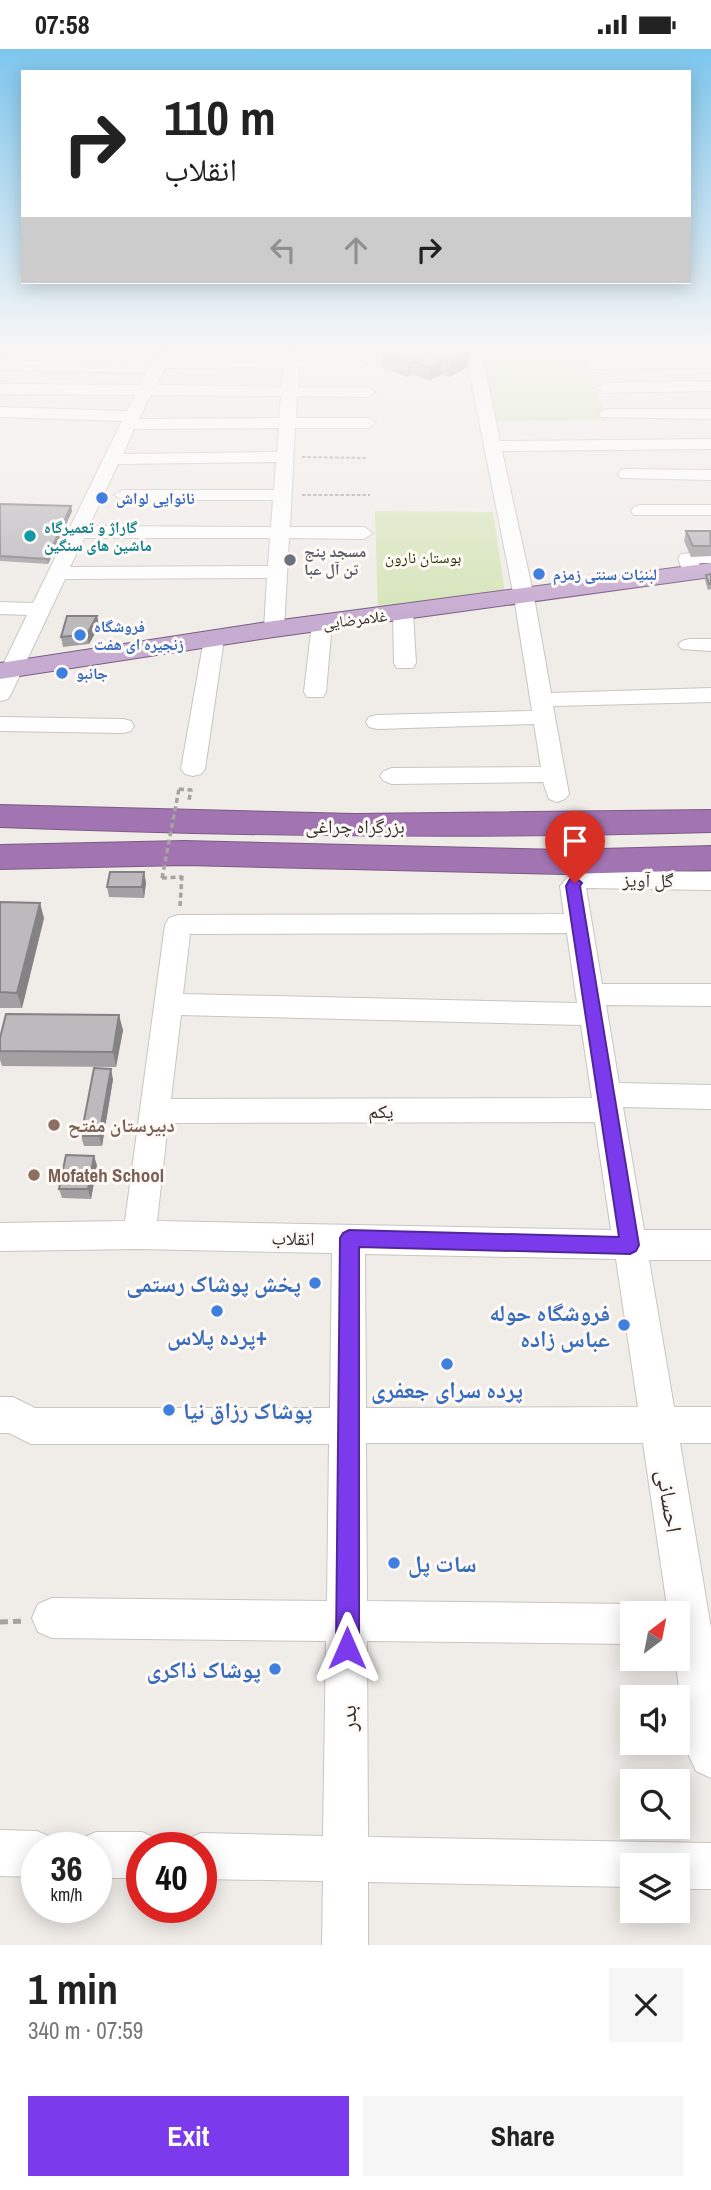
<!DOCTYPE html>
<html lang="en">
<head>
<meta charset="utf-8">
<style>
	:root { --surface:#fff; --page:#f6f6f6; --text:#222; --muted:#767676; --accent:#7c3aed }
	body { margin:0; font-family:"Archivo Narrow","Noto Naskh Arabic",sans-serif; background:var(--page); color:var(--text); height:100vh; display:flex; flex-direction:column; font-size:26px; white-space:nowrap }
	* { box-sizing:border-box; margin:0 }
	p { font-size:23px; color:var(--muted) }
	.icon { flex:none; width:38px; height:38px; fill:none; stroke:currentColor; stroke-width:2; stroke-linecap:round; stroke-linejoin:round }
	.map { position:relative; height:1896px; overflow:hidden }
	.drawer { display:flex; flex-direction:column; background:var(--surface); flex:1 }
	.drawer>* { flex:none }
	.guide { position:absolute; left:21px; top:21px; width:670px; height:214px; border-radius:0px; box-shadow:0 4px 18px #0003; background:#fff; color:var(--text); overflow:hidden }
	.needle { width:46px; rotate:32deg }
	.fabs { position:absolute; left:620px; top:1552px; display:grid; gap:14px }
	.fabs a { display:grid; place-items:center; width:70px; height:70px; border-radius:0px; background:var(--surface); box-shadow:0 4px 18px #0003; font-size:35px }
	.speed { position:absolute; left:21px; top:1783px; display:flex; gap:14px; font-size:35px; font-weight:700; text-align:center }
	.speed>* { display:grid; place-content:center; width:91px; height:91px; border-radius:50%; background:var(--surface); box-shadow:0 4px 18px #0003; line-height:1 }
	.speed small { font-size:18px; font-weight:400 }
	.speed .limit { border:10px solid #d22; background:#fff; color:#111 }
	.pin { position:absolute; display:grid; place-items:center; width:60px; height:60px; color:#fff; margin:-72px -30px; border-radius:50% 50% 50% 0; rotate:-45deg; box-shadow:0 0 7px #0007 }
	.pin .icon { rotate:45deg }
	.me { position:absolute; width:77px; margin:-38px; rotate:0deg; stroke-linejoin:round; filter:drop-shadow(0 0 5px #0008) }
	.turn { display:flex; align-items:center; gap:24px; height:147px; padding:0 28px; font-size:32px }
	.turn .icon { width:91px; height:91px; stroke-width:2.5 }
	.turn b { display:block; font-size:49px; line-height:60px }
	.lanes { display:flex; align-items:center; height:66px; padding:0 28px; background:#0003; justify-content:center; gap:35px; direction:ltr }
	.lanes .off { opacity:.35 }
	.round { display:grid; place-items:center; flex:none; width:74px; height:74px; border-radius:0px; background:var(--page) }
	.summary { display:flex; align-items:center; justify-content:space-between; height:119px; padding:0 28px }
	h1 { font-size:42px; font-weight:800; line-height:52px }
	.primary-button { display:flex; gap:14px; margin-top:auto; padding:14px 28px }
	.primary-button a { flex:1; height:80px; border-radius:0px; background:var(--accent); color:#fff; font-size:28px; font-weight:800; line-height:80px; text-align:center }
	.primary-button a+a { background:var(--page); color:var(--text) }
	.status { display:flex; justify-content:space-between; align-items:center; height:49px; padding:0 35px; background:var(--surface); direction:ltr }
	.status svg { height:19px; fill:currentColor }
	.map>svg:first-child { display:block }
	.green { fill:#d6e5ba }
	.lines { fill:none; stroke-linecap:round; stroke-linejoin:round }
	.minor-casing { stroke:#c9c5c1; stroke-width:2 }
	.major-casing { stroke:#7a5c84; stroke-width:2 }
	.highway-casing { stroke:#7a5c84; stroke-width:2 }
	.path-far2 { stroke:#a6a3a0; stroke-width:2; stroke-dasharray:3.5 2; stroke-linecap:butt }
	.path-far1 { stroke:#a6a3a0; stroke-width:3.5; stroke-dasharray:5 3.5; stroke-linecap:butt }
	.path { stroke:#a6a3a0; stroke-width:5; stroke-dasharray:8 5; stroke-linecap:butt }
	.minor { fill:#fff; fill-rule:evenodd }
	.major { fill:#c7acd1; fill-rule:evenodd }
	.highway { fill:#a274b2; fill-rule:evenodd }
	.path-bridge { stroke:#a6a3a0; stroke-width:3.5; stroke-dasharray:5 3.5; stroke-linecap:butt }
	.wall { fill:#a3a0a3 }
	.shaded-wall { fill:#848285 }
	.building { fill:#bdbabe; stroke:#848285; stroke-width:2 }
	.route { fill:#7c3aed; stroke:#51269a; stroke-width:2 }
	.shop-dot { fill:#3f7fe0; stroke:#fef9f5; stroke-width:2.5 }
	.culture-dot { fill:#0f9aa8; stroke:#fef9f5; stroke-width:2.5 }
	.worship-dot { fill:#6b7280; stroke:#fef9f5; stroke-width:2.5 }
	.education-dot { fill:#8d6e63; stroke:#fef9f5; stroke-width:2.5 }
	.labels { text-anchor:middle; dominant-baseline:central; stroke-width:6; stroke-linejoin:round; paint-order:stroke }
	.far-shop-label { font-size:16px; font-weight:bold; fill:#366cbe; stroke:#fef9f5; text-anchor:start }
	.far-culture-label { font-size:16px; font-weight:bold; fill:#0d838f; stroke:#fef9f5; text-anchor:start }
	.far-worship-label { font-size:16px; font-weight:bold; fill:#5b616d; stroke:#fef9f5; text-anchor:start }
	.far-park-label { font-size:16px; fill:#263300; stroke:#fef9f5 }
	.far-street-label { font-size:16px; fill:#312f2e; stroke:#fef9f5 }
	.street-label { font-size:19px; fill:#312f2e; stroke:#fef9f5 }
	.education-label { font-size:19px; font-weight:bold; fill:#785e54; stroke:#fef9f5; text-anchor:start }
	.near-shop-label { font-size:23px; font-weight:bold; fill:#366cbe; stroke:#fef9f5; text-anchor:end }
	.near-street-label { font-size:23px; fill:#312f2e; stroke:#fef9f5 }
</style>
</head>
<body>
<div class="status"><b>07:58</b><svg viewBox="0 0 49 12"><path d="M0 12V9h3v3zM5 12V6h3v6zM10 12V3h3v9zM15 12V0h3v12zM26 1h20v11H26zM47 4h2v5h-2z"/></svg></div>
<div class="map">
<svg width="711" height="1896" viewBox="0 0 711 1896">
	<rect width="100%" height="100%" fill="#f0ece8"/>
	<g class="green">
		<polygon points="368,301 582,301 606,371 497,372 479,305"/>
		<polygon points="375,462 493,463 505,545 378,561"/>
	</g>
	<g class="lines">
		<defs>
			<g id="minor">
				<path d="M158 301H173L169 309H284V301H300L299 309 367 310 370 313 362 318H299L298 338H368L376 343 368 348 297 347 296 369H368L376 374 368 379H295L290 478H364L373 484 364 490 289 489 284 580 281 584H267L264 580 267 529 65 530 11 645 8 650 0 652V622L27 566 0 565V553L33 554 122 372 0 368V358L127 362 135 346 0 345V335L140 336 146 324 0 321V311L151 315ZM283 318 282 338 156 336 165 319ZM151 346 281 347 279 369 139 370ZM279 379 277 403 123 405 134 380ZM276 413 274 441H123L114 446 123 451H273L271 478 89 477 118 415ZM84 489H270L268 517 70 518Z"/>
				<polygon points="474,301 482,306 500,392 711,390 711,400 502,402 534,548 551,644 711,639 711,653 553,657 569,745 565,750 557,753 549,750 543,733 392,735 384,732 380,727 384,722 392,719 541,718 534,675 377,680 369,678 366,673 369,668 377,666 532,662 514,548 466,306"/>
				<polygon points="711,309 711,319 591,320 583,315 591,310"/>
				<polygon points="711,332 711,342 604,344 596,339 604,334"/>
				<polygon points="607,360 711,360 711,370 601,368 599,365 601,362"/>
				<polygon points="627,420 711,421 711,431 621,429 618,425 621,421"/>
				<polygon points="640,456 711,456 711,466 634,466 631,462 634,458"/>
				<polygon points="711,502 711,514 699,514 701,523 698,527 684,527 678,509 681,505"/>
				<polygon points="403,558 410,560 413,564 416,614 413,619 397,619 394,614 393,564 396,560"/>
				<polygon points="322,568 329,570 332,574 326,643 323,648 307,648 304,643 312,574 315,570"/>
				<polygon points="214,584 221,586 224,590 205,720 201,725 193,727 185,725 181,720 204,590 207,586"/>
				<polygon points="689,590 711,590 711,602 682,600 678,596 682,592"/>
				<polygon points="0,668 123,670 131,672 134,677 131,682 123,684 0,682"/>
				<path d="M590 821 711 823V841L586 839 602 935H711V957L606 956 619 1034 711 1036V1060L623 1058 644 1181H711V1211H649L674 1358H711V1394H680L711 1579V1729L696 1722 689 1707 675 1610H677V1564H668L643 1394H366L367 1552 632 1555 646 1561 648 1564H632V1595L367 1592 368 1788 711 1794V1840H677V1816H632V1838L368 1833V1896H322L323 1832 201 1830V1799H182L185 1791 201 1784 323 1787 326 1592 52 1589 38 1583 32 1569 38 1555 52 1549 327 1552 329 1395H31L9 1384H0V1348H13L35 1359H330L332 1204 139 1200 0 1202V1174L125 1172 165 876 169 869 178 866 564 865 560 837 570 825ZM567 884 577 954 183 945 190 885ZM181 966 581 976 592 1049 171 1050ZM595 1073 611 1181 157 1172 168 1074ZM365 1205 616 1210 638 1358 366 1359Z"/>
				<polygon points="0,1781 37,1782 53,1789 57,1799 37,1799 37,1828 0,1827"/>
				<polygon points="96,1783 142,1783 158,1790 162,1799 142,1799 142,1829 96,1829 96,1799 76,1799 80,1790"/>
			</g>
			<polygon id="major" points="711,514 711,528 274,588 0,630 0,614 274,572"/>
			<g id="highway">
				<path d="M0 756 355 765 711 761V783C474 790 237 787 0 778Z"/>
				<polygon points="184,792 565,801 711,797 711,821 565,825 184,816 0,820 0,796"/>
			</g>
		</defs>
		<use href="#minor" class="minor-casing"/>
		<use href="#major" class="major-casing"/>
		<use href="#highway" class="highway-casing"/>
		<g class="path-far2">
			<polyline points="302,408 366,409"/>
			<polyline points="302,446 370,446"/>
		</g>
		<g class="path-far1">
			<polyline points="179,740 191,741 189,751"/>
			<polyline points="162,829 182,828"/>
			<polyline points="180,857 182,826"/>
		</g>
		<polyline class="path" points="0,1573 25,1572"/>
		<use href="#minor" class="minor"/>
		<use href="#major" class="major"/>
		<use href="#highway" class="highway"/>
		<g class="path-bridge">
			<polyline points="562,766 577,827"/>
			<polyline points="162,829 179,740"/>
		</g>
	</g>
	<g class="wall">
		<polygon points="419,301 468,318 449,328 442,325 429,332 412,325 407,328 381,318 382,305"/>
		<polygon points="0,455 72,462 48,515 0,512"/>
		<polygon points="686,482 711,484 711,507 691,508 684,492"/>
		<polygon points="711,525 711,540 708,541 705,531 706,526"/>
		<polygon points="97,567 99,577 89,595 63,598 61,588"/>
		<polygon points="144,823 146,834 144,849 109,848 107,838"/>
		<polygon points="0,853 44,869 22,959 0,959"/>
		<polygon points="123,981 116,1018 2,1017 0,1011 0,989"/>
		<polygon points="113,1030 102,1097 84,1097 81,1087"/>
		<polygon points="94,1107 97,1117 91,1150 62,1149 59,1140"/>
	</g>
	<g class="shaded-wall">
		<polygon points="469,305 468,318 449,328 450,314"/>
		<polygon points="412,312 412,325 407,328 408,314"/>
		<polygon points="442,312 442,325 429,332 429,318"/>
		<polygon points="71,457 72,462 48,515 47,510"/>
		<polygon points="97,567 99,577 89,595 87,585"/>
		<polygon points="144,823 146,834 144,849 142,838"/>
		<polygon points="40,854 44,869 22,959 17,944"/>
		<polygon points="119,966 123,981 116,1018 113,1003"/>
		<polygon points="111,1020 113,1030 102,1097 99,1087"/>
		<polygon points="94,1107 97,1117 91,1150 88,1140"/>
	</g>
	<g class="building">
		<polygon points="389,301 419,301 428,305 434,301 460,301 469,305 450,314 442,312 429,318 412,312 408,314 382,305"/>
		<polygon points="0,455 71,457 47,510 0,507"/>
		<polygon points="686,482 710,482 711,497 693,497"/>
		<polygon points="711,525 711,535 709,535 706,526"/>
		<polygon points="67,567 97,567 87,585 61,588"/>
		<polygon points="110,823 144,823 142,838 107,838"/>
		<polygon points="0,853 40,854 17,944 0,943"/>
		<polygon points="6,965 119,966 113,1003 0,1002 0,989"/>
		<polygon points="94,1019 111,1020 99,1087 81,1087"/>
		<polygon points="66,1106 94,1107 88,1140 59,1140"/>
	</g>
	<linearGradient id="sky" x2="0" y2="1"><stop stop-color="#7ec6ed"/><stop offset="0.53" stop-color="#f8f6f5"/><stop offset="1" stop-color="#f8f6f5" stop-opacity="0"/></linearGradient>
	<rect width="711" height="567" fill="url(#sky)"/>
	<polygon class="route" points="575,828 582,834 580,837 639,1196 636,1202 630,1205 359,1198 359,1599 355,1607 347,1611 339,1607 336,1599 340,1189 343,1184 349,1181 619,1188 566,837 570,830"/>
	<g class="shop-dot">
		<circle cx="102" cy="449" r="7"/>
		<circle cx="539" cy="525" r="7"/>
		<circle cx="80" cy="586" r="7"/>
		<circle cx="62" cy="624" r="7"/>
		<circle cx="315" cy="1234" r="7"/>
		<circle cx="217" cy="1262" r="7"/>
		<circle cx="624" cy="1276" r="7"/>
		<circle cx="447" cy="1315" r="7"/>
		<circle cx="169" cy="1361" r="7"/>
		<circle cx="394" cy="1514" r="7"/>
		<circle cx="275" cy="1620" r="7"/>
	</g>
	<circle class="culture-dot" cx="30" cy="487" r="7"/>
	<circle class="worship-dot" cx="290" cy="511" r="7"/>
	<g class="education-dot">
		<circle cx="54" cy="1076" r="7"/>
		<circle cx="34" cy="1126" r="7"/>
	</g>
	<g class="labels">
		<g class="far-shop-label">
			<text x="116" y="449">نانوایی لواش</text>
			<text x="553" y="525">لبنیات سنتی زمزم</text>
			<text x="94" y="577">فروشگاه<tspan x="94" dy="18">زنجیره ای هفت</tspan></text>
			<text x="76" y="624">جانبو</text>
		</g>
		<g class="far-culture-label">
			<text x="44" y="478">گاراژ و تعمیرگاه<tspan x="44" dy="18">ماشین های سنگین</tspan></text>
		</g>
		<g class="far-worship-label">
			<text x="304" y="502">مسجد پنج<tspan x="304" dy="18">تن آل عبا</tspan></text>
		</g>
		<g class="far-park-label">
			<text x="423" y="508">بوستان نارون</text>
		</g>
		<g class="far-street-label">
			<text transform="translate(355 570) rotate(-7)">غلامرضایی</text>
		</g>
		<g class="street-label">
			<text x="355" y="777">بزرگراه چراغی</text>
			<text transform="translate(648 831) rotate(1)">گل آویز</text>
			<text x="381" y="1062">یکم</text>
			<text transform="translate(293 1189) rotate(1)">انقلاب</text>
		</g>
		<g class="education-label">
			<text x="68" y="1076">دبیرستان مفتح</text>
			<text x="48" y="1126">Mofateh School</text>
		</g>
		<g class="near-shop-label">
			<text x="301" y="1234">پخش پوشاک رستمی</text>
			<text x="610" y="1263">فروشگاه حوله<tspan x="610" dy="26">عباس زاده</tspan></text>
			<text x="217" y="1287" text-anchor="middle">پرده پلاس+</text>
			<text x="447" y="1340" text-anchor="middle">پرده سرای جعفری</text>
			<text x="183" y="1361" text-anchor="start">پوشاک رزاق نیا</text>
			<text x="408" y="1514" text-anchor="start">سات پل</text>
			<text x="261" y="1620">پوشاک ذاکری</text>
		</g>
		<g class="near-street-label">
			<text transform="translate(670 1452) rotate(81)">احسانی</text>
			<text transform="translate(347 1669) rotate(-90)">بدر</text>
		</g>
	</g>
</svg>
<div class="fabs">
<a><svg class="needle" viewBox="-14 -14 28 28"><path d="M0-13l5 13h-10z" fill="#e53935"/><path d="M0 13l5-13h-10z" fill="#767676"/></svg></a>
<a><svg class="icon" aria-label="sound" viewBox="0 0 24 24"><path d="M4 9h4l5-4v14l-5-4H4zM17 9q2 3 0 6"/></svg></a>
<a><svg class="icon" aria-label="search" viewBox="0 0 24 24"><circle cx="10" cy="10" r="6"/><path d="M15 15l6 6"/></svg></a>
<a><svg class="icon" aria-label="layers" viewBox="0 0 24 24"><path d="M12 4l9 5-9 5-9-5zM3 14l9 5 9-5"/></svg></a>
</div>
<div class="speed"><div>36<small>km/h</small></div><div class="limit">40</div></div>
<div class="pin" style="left:575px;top:834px;background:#d93025"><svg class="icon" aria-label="arrive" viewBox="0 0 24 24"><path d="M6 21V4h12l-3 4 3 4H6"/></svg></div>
<svg class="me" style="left:347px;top:1599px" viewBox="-20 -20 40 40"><path d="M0-17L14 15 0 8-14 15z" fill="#7c3aed" stroke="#fff" stroke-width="4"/></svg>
<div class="guide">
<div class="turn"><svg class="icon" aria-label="right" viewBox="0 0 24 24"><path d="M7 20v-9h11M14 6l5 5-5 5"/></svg><div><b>110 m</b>انقلاب</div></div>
<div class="lanes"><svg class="icon off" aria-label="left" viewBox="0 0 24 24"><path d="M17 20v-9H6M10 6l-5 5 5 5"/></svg><svg class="icon off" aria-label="ahead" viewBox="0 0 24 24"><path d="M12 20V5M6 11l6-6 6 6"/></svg><svg class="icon" aria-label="right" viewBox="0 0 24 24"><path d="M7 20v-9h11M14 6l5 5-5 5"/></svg></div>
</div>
</div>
<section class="drawer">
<div class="summary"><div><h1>1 min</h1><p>340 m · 07:59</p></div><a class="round"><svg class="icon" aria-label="close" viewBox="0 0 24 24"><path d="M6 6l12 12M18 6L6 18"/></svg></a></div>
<div class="primary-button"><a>Exit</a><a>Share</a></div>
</section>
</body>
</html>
